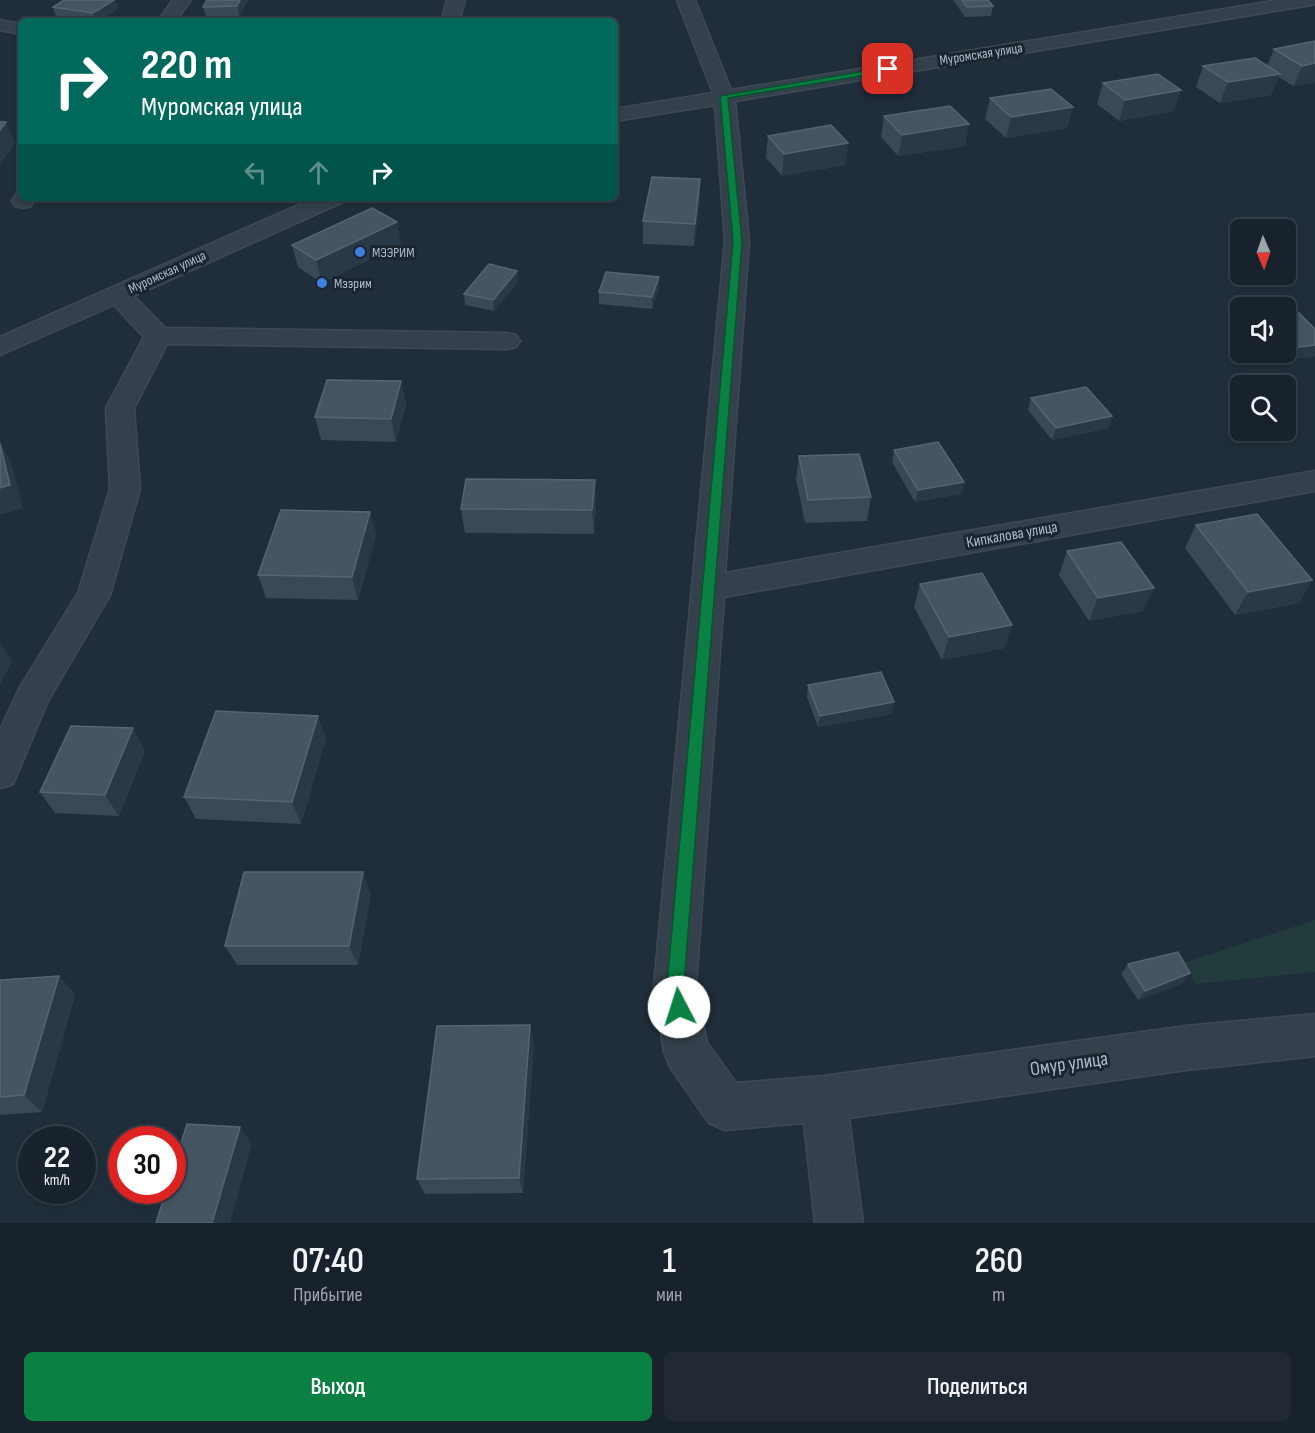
<!DOCTYPE html>
<html lang="ru">
<head>
<meta charset="utf-8">
<style>
	:root { --surface:#18222c; --page:#212a34; --text:#f1f3f6; --muted:#9fa4a9; --line:#363f48; --accent:#0b8043 }
	body { margin:0; font-family:"Sofia Sans Condensed",sans-serif; background:var(--page); color:var(--text); height:100vh; display:flex; flex-direction:column; font-size:22px; white-space:nowrap }
	* { box-sizing:border-box; margin:0 }
	p { font-size:20px; color:var(--muted) }
	.icon { flex:none; width:33px; height:33px; fill:none; stroke:currentColor; stroke-width:2; stroke-linecap:round; stroke-linejoin:round }
	.map { position:relative; height:1223px; overflow:hidden }
	.drawer { display:flex; flex-direction:column; background:var(--surface); flex:1 }
	.drawer>* { flex:none }
	.hud { position:absolute; left:18px; top:18px; width:600px; height:183px; border-radius:9px; box-shadow:0 3px 9px #0003,0 0 0 2px var(--line); background:#00695c; color:#fff; overflow:hidden }
	.needle { width:39px; rotate:178deg }
	.controls { position:absolute; left:1230px; top:219px; display:grid; gap:12px }
	.controls a { display:grid; place-items:center; width:66px; height:66px; border-radius:9px; background:var(--surface); box-shadow:0 3px 9px #0003,0 0 0 2px var(--line); font-size:30px }
	.speed { position:absolute; left:18px; top:1126px; display:flex; gap:12px; font-size:30px; font-weight:700; text-align:center }
	.speed>* { display:grid; place-content:center; width:78px; height:78px; border-radius:50%; background:var(--surface); box-shadow:0 3px 9px #0003,0 0 0 2px var(--line); line-height:1 }
	.speed small { font-size:15px; font-weight:400 }
	.speed .limit { border:9px solid #d22; background:#fff; color:#111 }
	.pin { position:absolute; display:grid; place-items:center; width:51px; height:51px; color:#fff; margin:-26px; border-radius:12px; box-shadow:0 3px 9px #0006 }
	.me { position:absolute; width:66px; margin:-33px; rotate:355deg; stroke-linejoin:round; filter:drop-shadow(0 0 4px #0008) }
	.turn { display:flex; align-items:center; gap:21px; height:126px; padding:0 24px; font-size:27px }
	.turn .icon { width:78px; height:78px; stroke-width:2.5 }
	.turn b { display:block; font-size:42px; line-height:51px }
	.lanes { display:flex; align-items:center; height:57px; padding:0 24px; background:#0003; justify-content:center; gap:30px; direction:ltr }
	.lanes .off { opacity:.35 }
	.eta { display:flex; justify-content:space-evenly; align-items:center; height:102px; text-align:center }
	.eta b { font-size:36px; font-weight:600; line-height:42px }
	.button { display:flex; gap:12px; margin-top:auto; padding:12px 24px }
	.button a { flex:1; height:69px; border-radius:9px; background:var(--accent); color:#fff; font-size:24px; font-weight:600; line-height:69px; text-align:center }
	.button a+a { background:var(--page); color:var(--text) }
	.map>svg:first-child { display:block }
	.green { fill:#223b3c }
	.lines { fill:none; stroke-linecap:round; stroke-linejoin:round }
	.minor-casing { stroke:#3e4954; stroke-width:3 }
	.minor { fill:#34404b; fill-rule:evenodd }
	.wall { fill:#384957 }
	.shaded-wall { fill:#293947 }
	.building { fill:#455563; stroke:#556573; stroke-width:1.5 }
	.route { fill:#0b8043; stroke:#07532c; stroke-width:1.5 }
	.shop-dot { fill:#3f7fe0; stroke:#1a252f; stroke-width:2 }
	.labels { text-anchor:middle; dominant-baseline:central; stroke-width:6; stroke-linejoin:round; paint-order:stroke }
	.far-street-label { font-size:14px; fill:#afbbc7; stroke:#1a252f }
	.far-poi-label { font-size:14px; fill:#afbbc7; stroke:#1a252f; text-anchor:start }
	.street-label { font-size:16px; fill:#afbbc7; stroke:#1a252f }
	.near-street-label { font-size:20px; fill:#afbbc7; stroke:#1a252f }
</style>
</head>
<body>
<div class="map">
<svg width="1315" height="1223" viewBox="0 0 1315 1223">
	<rect width="100%" height="100%" fill="#202e3b"/>
	<polygon class="green" points="1315,920 1315,972 1196,984 1184,963"/>
	<g class="lines">
		<defs>
			<g id="minor">
				<polygon points="173,0 191,0 176,21 158,21"/>
				<polygon points="447,0 465,0 459,21 441,21"/>
				<polygon points="677,0 695,0 731,90 1279,0 1315,0 1315,4 1311,5 735,101 749,241 725,573 1315,471 1315,491 724,597 696,985 707,1043 736,1083 824,1076 1186,1026 1315,1014 1315,1056 1186,1070 849,1118 863,1223 815,1223 804,1123 725,1130 709,1123 670,1067 664,1052 654,985 725,241 715,105 615,121 615,109 713,93"/>
				<polygon points="0,20 21,24 21,34 0,30"/>
				<polygon points="21,192 21,198 36,198 31,206 23,208 15,206 12,201 17,193"/>
				<polygon points="314,198 344,198 341,203 134,296 165,328 507,333 516,335 520,341 516,347 507,349 167,344 134,408 140,489 110,595 48,701 13,784 0,788 0,730 20,687 78,593 110,489 106,408 144,337 114,305 0,355 0,337"/>
			</g>
		</defs>
		<use href="#minor" class="minor-casing"/>
		<use href="#minor" class="minor"/>
	</g>
	<g class="wall">
		<polygon points="207,0 248,0 239,16 206,17 203,7"/>
		<polygon points="953,0 988,0 993,6 991,16 965,17"/>
		<polygon points="53,7 118,9 100,21 82,21 56,17"/>
		<polygon points="1315,41 1315,82 1294,86 1278,77 1271,95 1220,103 1196,87 1203,66 1267,66 1274,49"/>
		<polygon points="1103,83 1174,111 1119,121 1097,104"/>
		<polygon points="990,98 1073,107 1067,128 1006,138 985,119"/>
		<polygon points="884,116 965,146 898,156 881,137"/>
		<polygon points="768,136 846,165 782,176 766,158"/>
		<polygon points="700,201 694,246 643,244 643,221"/>
		<polygon points="401,244 322,283 298,267 292,245"/>
		<polygon points="517,271 518,282 494,311 465,305 464,294"/>
		<polygon points="659,289 652,309 599,304 599,292"/>
		<polygon points="1286,312 1315,329 1315,356 1286,360 1279,352 1286,352"/>
		<polygon points="401,381 406,405 396,442 321,440 315,417"/>
		<polygon points="1031,398 1112,416 1108,428 1052,440 1028,410"/>
		<polygon points="894,450 964,482 961,494 915,502 892,462"/>
		<polygon points="799,456 871,497 867,521 805,523 796,479"/>
		<polygon points="595,480 596,503 594,534 465,533 461,509"/>
		<polygon points="370,512 376,535 358,600 266,598 258,575"/>
		<polygon points="1196,525 1312,580 1299,603 1235,615 1185,548"/>
		<polygon points="1067,551 1143,611 1089,621 1059,575"/>
		<polygon points="920,584 1005,648 942,660 914,607"/>
		<polygon points="808,685 894,702 891,714 818,727 807,697"/>
		<polygon points="326,738 301,824 196,819 184,797"/>
		<polygon points="145,751 119,816 55,813 40,792"/>
		<polygon points="371,893 358,965 237,965 225,946"/>
		<polygon points="1128,964 1183,983 1138,1000 1121,974"/>
		<polygon points="59,976 75,995 42,1112 0,1115 0,980"/>
		<polygon points="534,1044 523,1193 425,1194 417,1179"/>
	</g>
	<g class="shaded-wall">
		<polygon points="114,0 115,0 118,9 100,21 96,21 93,13"/>
		<polygon points="240,0 248,0 239,16 237,6"/>
		<polygon points="1315,63 1315,82 1294,86 1302,66"/>
		<polygon points="1280,74 1271,95 1220,103 1228,82"/>
		<polygon points="1181,90 1174,111 1119,121 1125,100"/>
		<polygon points="1073,107 1067,128 1006,138 1011,117"/>
		<polygon points="6,122 15,143 0,165 0,130"/>
		<polygon points="969,124 965,146 898,156 902,135"/>
		<polygon points="848,143 846,165 782,176 784,154"/>
		<polygon points="700,179 700,201 694,246 695,224"/>
		<polygon points="397,222 401,244 322,283 316,260"/>
		<polygon points="517,271 518,282 494,311 493,300"/>
		<polygon points="659,277 659,289 652,309 652,297"/>
		<polygon points="1315,345 1315,356 1286,360 1292,348"/>
		<polygon points="401,381 406,405 396,442 391,419"/>
		<polygon points="1112,416 1108,428 1052,440 1056,428"/>
		<polygon points="0,441 11,462 23,508 0,515"/>
		<polygon points="595,480 596,503 594,534 592,510"/>
		<polygon points="964,482 961,494 915,502 918,490"/>
		<polygon points="370,512 376,535 358,600 352,577"/>
		<polygon points="1312,580 1299,603 1235,615 1248,592"/>
		<polygon points="1154,588 1143,611 1089,621 1098,598"/>
		<polygon points="1012,625 1005,648 942,660 949,637"/>
		<polygon points="0,642 12,661 0,685"/>
		<polygon points="894,702 891,714 818,727 820,716"/>
		<polygon points="318,716 326,738 301,824 292,802"/>
		<polygon points="133,728 145,751 119,816 105,795"/>
		<polygon points="363,872 371,893 358,965 349,946"/>
		<polygon points="1190,973 1183,983 1138,1000 1145,991"/>
		<polygon points="59,976 75,995 42,1112 24,1095"/>
		<polygon points="530,1025 534,1044 523,1193 519,1178"/>
		<polygon points="240,1127 252,1144 230,1223 212,1223"/>
	</g>
	<g class="building">
		<polygon points="64,0 114,0 93,13 53,7"/>
		<polygon points="207,0 240,0 237,6 203,7"/>
		<polygon points="962,0 988,0 993,6 967,7"/>
		<polygon points="1315,41 1315,63 1302,66 1274,49"/>
		<polygon points="1255,58 1280,74 1228,82 1203,66"/>
		<polygon points="1158,74 1181,90 1125,100 1103,83"/>
		<polygon points="1051,89 1073,107 1011,117 990,98"/>
		<polygon points="950,106 969,124 902,135 884,116"/>
		<polygon points="0,122 6,122 0,130"/>
		<polygon points="831,125 848,143 784,154 768,136"/>
		<polygon points="652,177 700,179 695,224 643,221"/>
		<polygon points="372,208 397,222 316,260 292,245"/>
		<polygon points="489,264 517,271 493,300 464,294"/>
		<polygon points="606,272 659,277 652,297 599,292"/>
		<polygon points="1297,311 1315,329 1315,345 1292,348 1286,342 1286,312"/>
		<polygon points="327,380 401,381 391,419 315,417"/>
		<polygon points="1086,387 1112,416 1056,428 1031,398"/>
		<polygon points="938,442 964,482 918,490 894,450"/>
		<polygon points="0,444 10,485 0,488"/>
		<polygon points="859,454 871,497 808,500 799,456"/>
		<polygon points="466,479 595,480 592,510 461,509"/>
		<polygon points="281,510 370,512 352,577 258,575"/>
		<polygon points="1257,514 1312,580 1248,592 1196,525"/>
		<polygon points="1121,542 1154,588 1098,598 1067,551"/>
		<polygon points="982,573 1012,625 949,637 920,584"/>
		<polygon points="881,672 894,702 820,716 808,685"/>
		<polygon points="216,711 318,716 292,802 184,797"/>
		<polygon points="71,726 133,728 105,795 40,792"/>
		<polygon points="244,872 363,872 349,946 225,946"/>
		<polygon points="1178,952 1190,973 1145,991 1128,964"/>
		<polygon points="59,976 24,1095 0,1097 0,980"/>
		<polygon points="530,1025 519,1178 417,1179 437,1026"/>
		<polygon points="187,1124 240,1127 212,1223 156,1223 166,1191 172,1191 172,1171"/>
	</g>
	<polygon class="route" points="888,67 891,68 891,71 728,98 742,242 684,985 688,1007 685,1013 679,1016 673,1013 667,985 733,242 720,96"/>
	<g class="shop-dot">
		<circle cx="360" cy="252" r="6"/>
		<circle cx="322" cy="283" r="6"/>
	</g>
	<g class="labels">
		<g class="far-street-label">
			<text transform="translate(981 54) rotate(-9)">Муромская улица</text>
			<text transform="translate(167 272) rotate(-25)">Муромская улица</text>
		</g>
		<g class="far-poi-label">
			<text x="372" y="252">МЭЭРИМ</text>
			<text x="334" y="283">Мээрим</text>
		</g>
		<g class="street-label">
			<text transform="translate(1012 535) rotate(-10)">Кипкалова улица</text>
		</g>
		<g class="near-street-label">
			<text transform="translate(1069 1064) rotate(-8)">Омур улица</text>
		</g>
	</g>
</svg>
<div class="controls">
<a><svg class="needle" viewBox="-14 -14 28 28"><path d="M0-13l5 13h-10z" fill="#e53935"/><path d="M0 13l5-13h-10z" fill="#9fa4a9"/></svg></a>
<a><svg class="icon" aria-label="sound" viewBox="0 0 24 24"><path d="M4 9h4l5-4v14l-5-4H4zM17 9q2 3 0 6"/></svg></a>
<a><svg class="icon" aria-label="search" viewBox="0 0 24 24"><circle cx="10" cy="10" r="6"/><path d="M15 15l6 6"/></svg></a>
</div>
<div class="speed"><div>22<small>km/h</small></div><div class="limit">30</div></div>
<div class="pin" style="left:888px;top:69px;background:#d93025"><svg class="icon" aria-label="arrive" viewBox="0 0 24 24"><path d="M6 21V4h12l-3 4 3 4H6"/></svg></div>
<svg class="me" style="left:679px;top:1007px" viewBox="-20 -20 40 40"><circle r="19" fill="#fff"/><path d="M0-13L10 11 0 6-10 11z" fill="#0b8043"/></svg>
<div class="hud">
<div class="turn"><svg class="icon" aria-label="right" viewBox="0 0 24 24"><path d="M7 20v-9h11M14 6l5 5-5 5"/></svg><div><b>220 m</b>Муромская улица</div></div>
<div class="lanes"><svg class="icon off" aria-label="left" viewBox="0 0 24 24"><path d="M17 20v-9H6M10 6l-5 5 5 5"/></svg><svg class="icon off" aria-label="ahead" viewBox="0 0 24 24"><path d="M12 20V5M6 11l6-6 6 6"/></svg><svg class="icon" aria-label="right" viewBox="0 0 24 24"><path d="M7 20v-9h11M14 6l5 5-5 5"/></svg></div>
</div>
</div>
<section class="drawer">
<div class="eta">
<div><b>07:40</b><p>Прибытие</p></div>
<div><b>1</b><p>мин</p></div>
<div><b>260</b><p>m</p></div>
</div>
<div class="button"><a>Выход</a><a>Поделиться</a></div>
</section>
</body>
</html>
